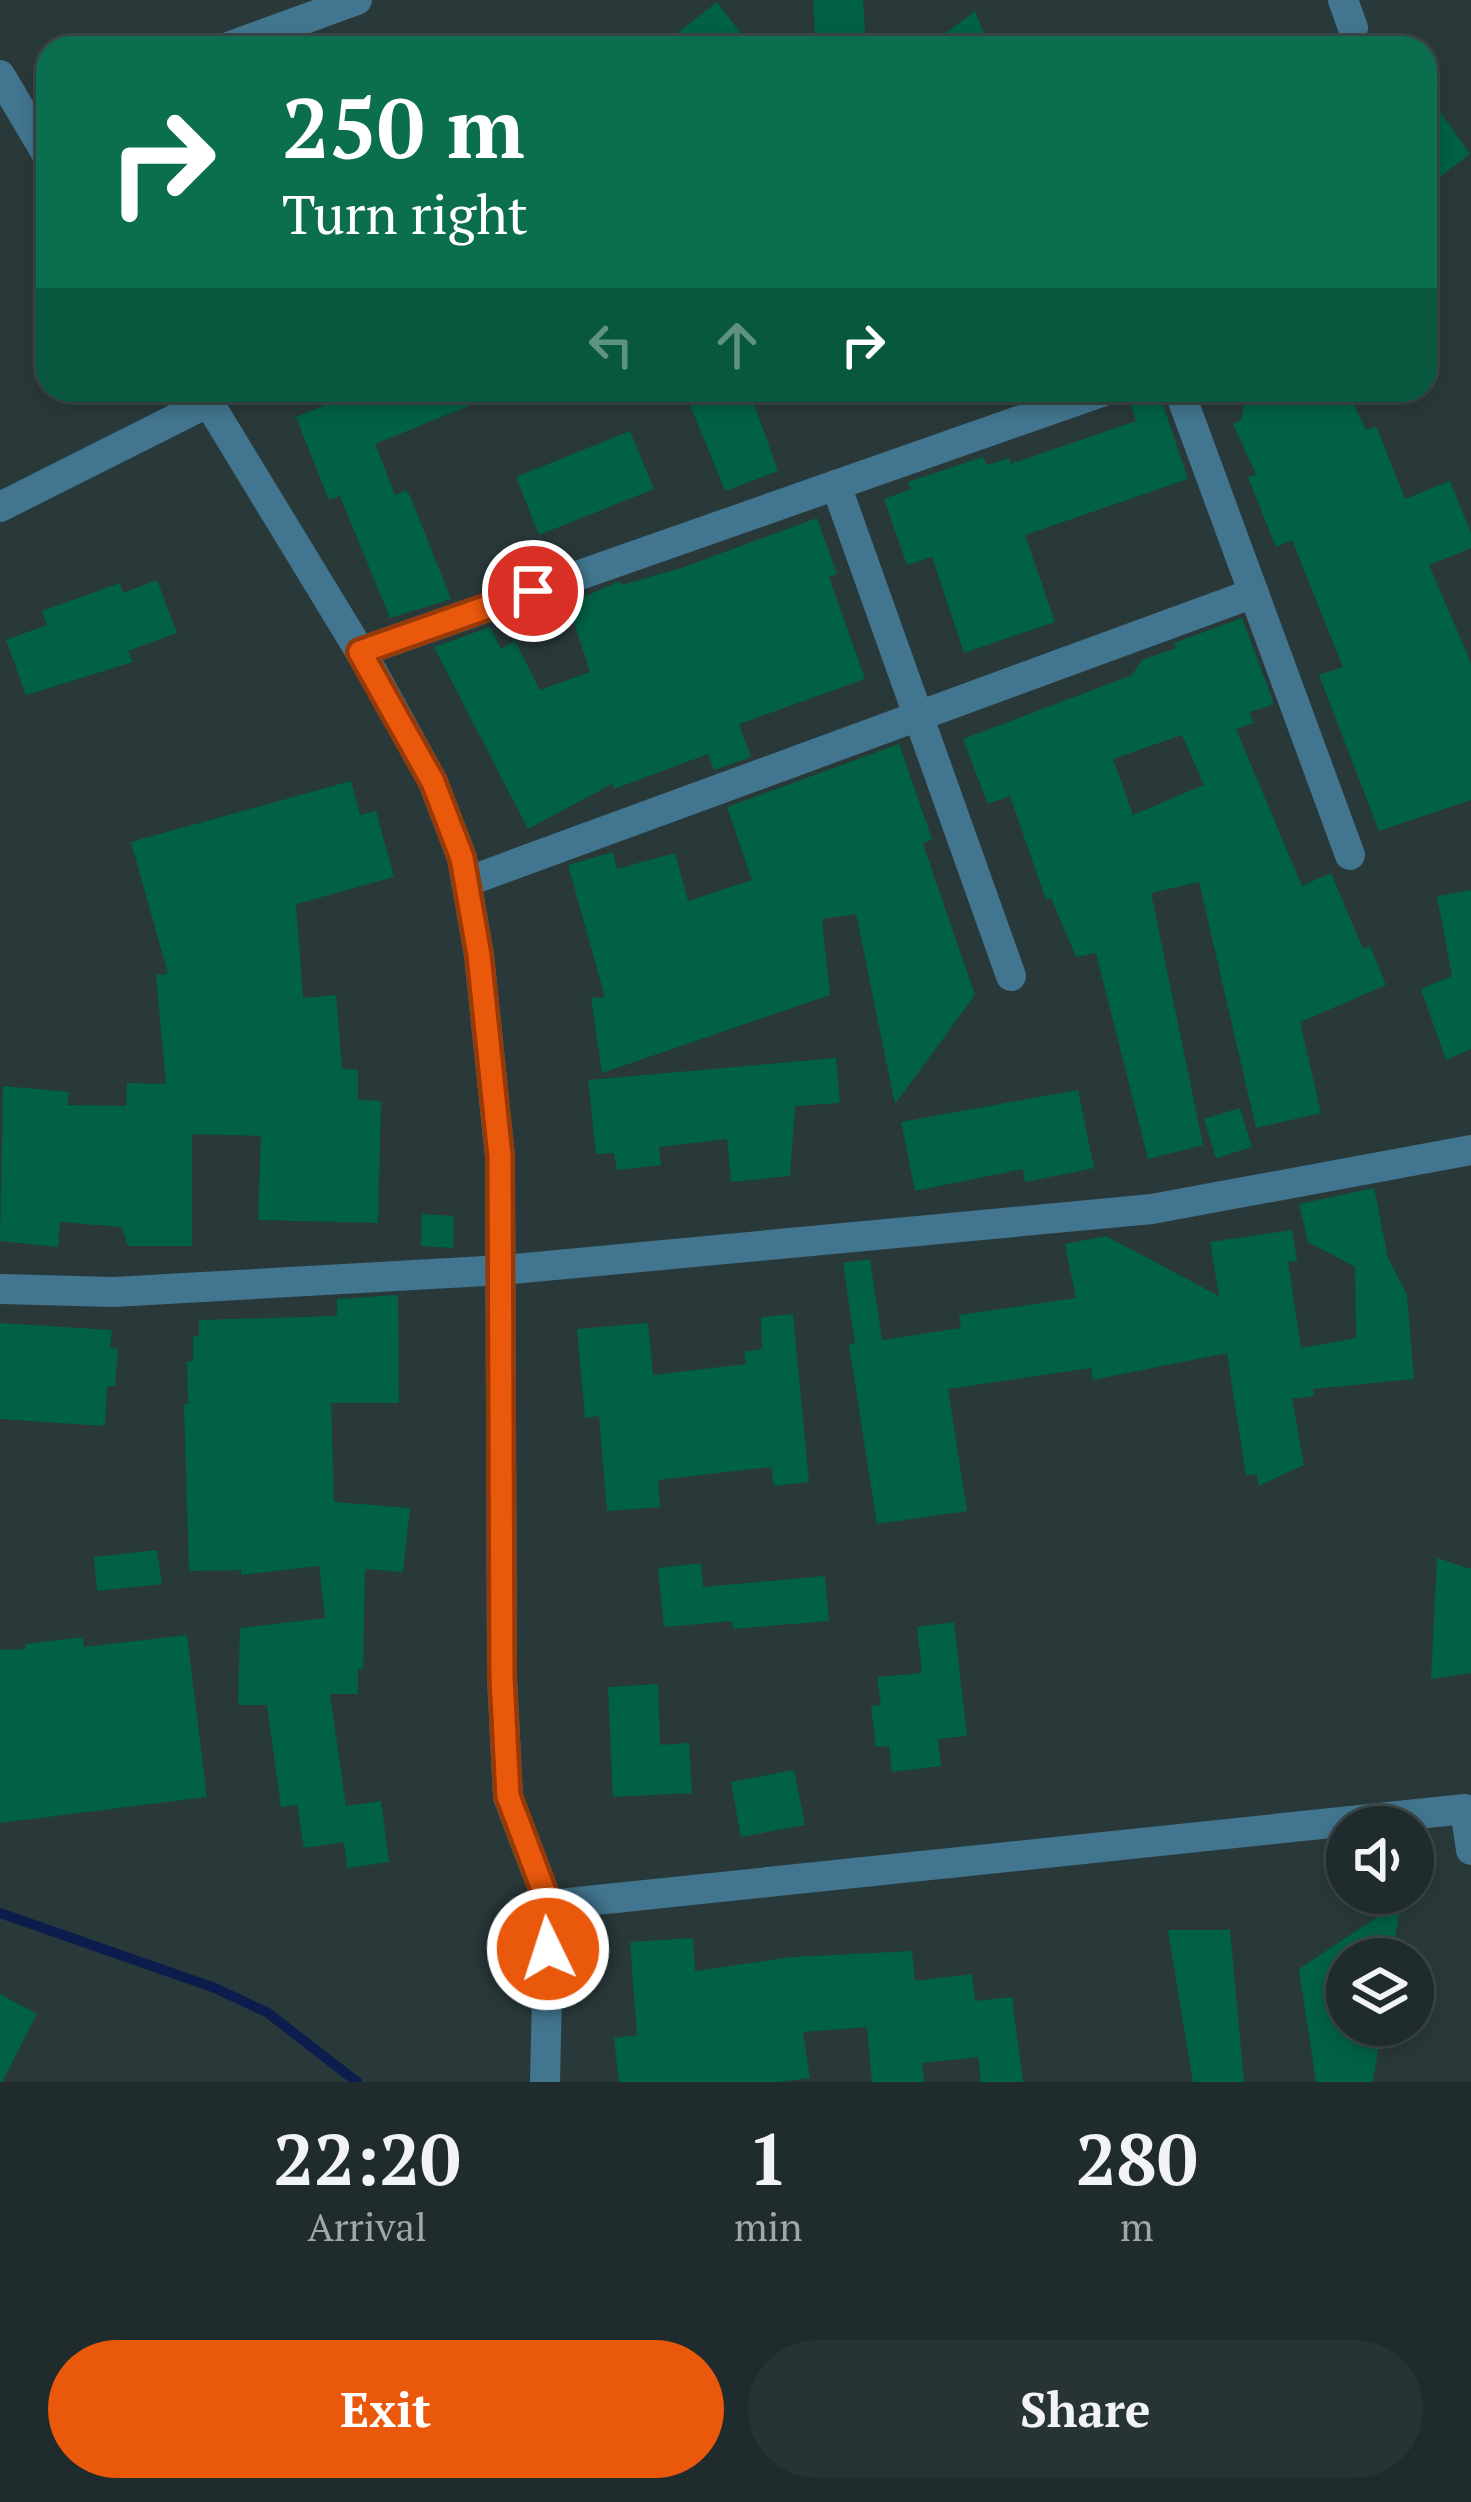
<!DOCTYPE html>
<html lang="en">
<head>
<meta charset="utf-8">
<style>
	:root { --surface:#1f2b2c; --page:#273334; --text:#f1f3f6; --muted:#a1a7a9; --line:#3c4748; --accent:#ea580c }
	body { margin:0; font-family:"PT Serif",serif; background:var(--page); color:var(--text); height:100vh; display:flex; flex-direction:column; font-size:45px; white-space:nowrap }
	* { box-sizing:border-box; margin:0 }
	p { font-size:39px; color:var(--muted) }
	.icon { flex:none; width:66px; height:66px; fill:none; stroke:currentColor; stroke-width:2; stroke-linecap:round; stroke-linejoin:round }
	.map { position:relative; height:2082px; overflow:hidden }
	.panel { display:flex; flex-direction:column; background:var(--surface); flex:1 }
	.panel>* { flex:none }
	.hud { position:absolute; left:36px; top:36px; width:1401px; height:366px; border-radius:36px; box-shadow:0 6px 18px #0003,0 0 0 3px var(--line); background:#0b6e4f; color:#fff; overflow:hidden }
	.controls { position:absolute; left:1326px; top:1806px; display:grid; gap:24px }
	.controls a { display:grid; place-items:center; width:108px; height:108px; border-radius:50%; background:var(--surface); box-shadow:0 6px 18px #0003,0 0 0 3px var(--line); font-size:60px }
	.pin { position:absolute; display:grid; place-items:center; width:102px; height:102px; color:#fff; margin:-51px; border:6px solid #fff; border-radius:50%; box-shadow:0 3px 12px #0007 }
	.me { position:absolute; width:132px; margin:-66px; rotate:356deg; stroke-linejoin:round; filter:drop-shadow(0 0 9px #0008) }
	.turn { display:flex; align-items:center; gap:42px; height:252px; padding:0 48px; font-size:54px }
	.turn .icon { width:156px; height:156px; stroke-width:2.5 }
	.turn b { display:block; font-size:84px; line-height:102px }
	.lanes { display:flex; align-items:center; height:114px; padding:0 48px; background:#0003; justify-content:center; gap:60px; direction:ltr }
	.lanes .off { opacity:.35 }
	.eta { display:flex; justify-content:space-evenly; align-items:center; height:204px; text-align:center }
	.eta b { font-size:72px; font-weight:700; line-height:84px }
	.primary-button { display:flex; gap:24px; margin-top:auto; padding:24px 48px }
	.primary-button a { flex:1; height:138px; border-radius:72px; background:var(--accent); color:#fff; font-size:48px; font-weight:700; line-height:138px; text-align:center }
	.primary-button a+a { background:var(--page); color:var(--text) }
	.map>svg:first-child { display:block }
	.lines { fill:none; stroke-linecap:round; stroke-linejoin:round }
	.stream { stroke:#0c1d4d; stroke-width:10 }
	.building { fill:#006144; fill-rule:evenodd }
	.minor { stroke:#42758f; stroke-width:30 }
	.route-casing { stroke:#983908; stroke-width:30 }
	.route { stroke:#ea580c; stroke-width:21 }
</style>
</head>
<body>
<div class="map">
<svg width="1471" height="2082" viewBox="0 0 1471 2082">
	<rect width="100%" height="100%" fill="#29393a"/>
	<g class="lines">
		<polyline class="stream" points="0,1913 215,1988 268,2013 357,2082"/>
	</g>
	<g class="building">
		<polygon points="813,0 863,0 866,44 816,48"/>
		<polygon points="717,2 752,48 658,48"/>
		<polygon points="975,11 990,48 926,48"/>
		<polygon points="1425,91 1470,154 1425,188"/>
		<polygon points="362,390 505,391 375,444 395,495 406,490 410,496 451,599 390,618 340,496 329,500 296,417"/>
		<polygon points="684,390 749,390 778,471 725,491"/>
		<polygon points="1126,390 1158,390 1188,479 1025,535 1055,622 964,653 932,557 907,565 884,499 911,489 908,482 983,457 987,465 1009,458 1011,464 1136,421"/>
		<polygon points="1247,390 1347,390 1366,430 1376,426 1405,499 1450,481 1471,533 1471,548 1429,565 1471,663 1471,800 1379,831 1319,675 1343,667 1292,540 1276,547 1248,477 1256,474 1233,424 1241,420"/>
		<polygon points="630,431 654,489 539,535 516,477"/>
		<polygon points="817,518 837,574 829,577 865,679 739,724 751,757 714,770 708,754 614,789 612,784 528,829 434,647 490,627 501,649 515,641 540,690 590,672 568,604 620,581 622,585 681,568"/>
		<polygon points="157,580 177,633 128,651 133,662 26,695 6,640 47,625 42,611 120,583 123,593"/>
		<path d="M1242 618 1274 704 1250 712 1253 723 1236 729 1302 886 1331 873 1363 949 1370 946 1386 985 1300 1022 1321 1113 1256 1128 1199 882 1151 893 1203 1145 1148 1159 1096 953 1076 957 1051 898 1046 900 1010 796 988 804 963 739 1132 675 1142 660 1176 648 1174 643ZM1182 735 1204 785 1133 815 1113 759Z"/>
		<polygon points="899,744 932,839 923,844 975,995 895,1104 856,914 822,919 830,995 602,1073 591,998 605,997 568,865 613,852 617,869 675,853 688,901 752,880 727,807"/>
		<polygon points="351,781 360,815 376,811 394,877 296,904 303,998 336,995 342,1069 358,1070 358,1100 381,1101 378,1223 258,1220 261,1136 192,1134 192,1246 128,1246 122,1227 60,1222 58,1247 0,1241 3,1086 69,1092 67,1105 126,1106 127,1083 166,1084 156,975 168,974 131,842"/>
		<polygon points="1471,890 1471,1049 1446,1060 1421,989 1452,976 1437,896"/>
		<polygon points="836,1058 840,1103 795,1106 790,1176 731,1182 727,1139 659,1147 661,1165 617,1170 614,1153 596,1154 588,1080"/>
		<polygon points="1078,1090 1094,1168 1025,1182 1023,1169 915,1191 901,1122"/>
		<polygon points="1240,1108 1252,1147 1216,1158 1204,1119"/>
		<polygon points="1374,1188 1388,1258 1407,1295 1414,1379 1313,1389 1314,1396 1292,1399 1304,1465 1258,1486 1257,1474 1246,1476 1227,1353 1093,1380 1091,1368 948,1389 967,1511 877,1524 849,1345 855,1344 843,1263 870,1259 882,1340 961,1328 959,1315 1076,1298 1065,1244 1106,1236 1219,1296 1210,1242 1292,1230 1297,1261 1288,1262 1301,1348 1356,1338 1355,1267 1308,1242 1299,1204"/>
		<polygon points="422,1214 454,1216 453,1248 421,1246"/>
		<polygon points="398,1295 399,1403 331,1403 334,1502 410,1508 403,1572 365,1569 363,1669 358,1669 358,1694 330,1694 346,1806 381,1801 389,1862 347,1868 344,1842 304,1848 297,1805 281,1807 267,1705 238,1705 240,1628 325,1618 319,1566 241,1575 241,1570 189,1571 184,1404 188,1404 187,1361 193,1361 193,1336 199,1336 199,1320 337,1316 337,1299"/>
		<polygon points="793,1314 809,1482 774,1486 771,1467 658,1480 660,1507 607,1511 599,1416 585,1418 577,1329 648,1323 653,1375 746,1364 744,1352 762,1349 761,1317"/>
		<polygon points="0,1323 112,1330 110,1348 118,1349 115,1386 107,1386 105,1426 0,1419"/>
		<polygon points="157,1550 162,1584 97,1591 94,1557"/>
		<polygon points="1437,1558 1471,1569 1471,1673 1431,1679"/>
		<polygon points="701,1563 703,1587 825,1576 829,1621 733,1629 732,1621 664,1627 658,1568"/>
		<polygon points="954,1622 967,1736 938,1739 941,1766 892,1772 889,1746 876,1747 871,1706 881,1705 877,1677 922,1673 917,1627"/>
		<polygon points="187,1635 207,1797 0,1823 0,1650 26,1649 25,1644 83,1637 84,1647"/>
		<polygon points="658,1684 660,1745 689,1743 692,1793 613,1797 608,1687"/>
		<polygon points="794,1770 805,1825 741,1837 731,1782"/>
		<polygon points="1401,1901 1392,1959 1347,1959 1347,2025 1382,2025 1373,2082 1316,2082 1299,1969"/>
		<polygon points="1168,1930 1230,1930 1244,2082 1193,2082"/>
		<polygon points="693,1938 695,1971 792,1957 912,1951 915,1981 972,1974 975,2001 1012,1997 1023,2082 981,2082 978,2057 922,2063 924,2082 872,2082 867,2027 803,2032 810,2078 779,2082 619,2082 614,2038 637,2035 630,1942"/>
		<polygon points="0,1994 37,2014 2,2082 0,2082"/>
	</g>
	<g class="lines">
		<g class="minor">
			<polyline points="1343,0 1353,28"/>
			<polyline points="225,48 357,0"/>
			<polyline points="0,75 48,156"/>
			<polyline points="201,390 372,671 433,782 462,858 479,955 500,1157 502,1677 508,1797 549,1905 545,2082"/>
			<polyline points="1179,390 1350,855"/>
			<polyline points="836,485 1011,976"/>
			<polyline points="0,507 209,402"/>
			<polyline points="360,652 1107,390"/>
			<polyline points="466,882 1254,593"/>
			<polyline points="0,1289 114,1292 503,1270 1152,1209 1471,1150"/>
			<polyline points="549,1905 1465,1809 1471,1850"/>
		</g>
	</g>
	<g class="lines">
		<defs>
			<polyline id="route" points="533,591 360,652 433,782 462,858 479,955 500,1156 502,1677 508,1796 549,1905 548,1949"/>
		</defs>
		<use href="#route" class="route-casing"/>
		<use href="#route" class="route"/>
	</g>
</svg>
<div class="controls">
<a><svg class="icon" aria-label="sound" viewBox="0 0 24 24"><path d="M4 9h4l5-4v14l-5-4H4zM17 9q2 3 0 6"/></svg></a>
<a><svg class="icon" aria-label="layers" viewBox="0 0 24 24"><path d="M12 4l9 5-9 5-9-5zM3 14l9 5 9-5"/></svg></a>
</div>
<div class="pin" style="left:533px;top:591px;background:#d93025"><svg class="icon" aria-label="arrive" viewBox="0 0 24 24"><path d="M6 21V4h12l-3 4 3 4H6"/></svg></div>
<svg class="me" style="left:548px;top:1949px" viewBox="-20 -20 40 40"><circle r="17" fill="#ea580c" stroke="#fff" stroke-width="3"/><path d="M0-11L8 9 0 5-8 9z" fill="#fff"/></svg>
<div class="hud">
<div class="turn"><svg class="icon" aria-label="right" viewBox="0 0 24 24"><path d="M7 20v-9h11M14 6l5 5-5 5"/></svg><div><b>250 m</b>Turn right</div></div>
<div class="lanes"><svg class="icon off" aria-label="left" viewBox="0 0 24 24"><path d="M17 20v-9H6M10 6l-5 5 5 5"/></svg><svg class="icon off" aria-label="ahead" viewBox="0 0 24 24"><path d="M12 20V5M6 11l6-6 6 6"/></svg><svg class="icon" aria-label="right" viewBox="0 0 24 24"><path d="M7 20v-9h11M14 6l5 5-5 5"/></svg></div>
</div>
</div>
<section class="panel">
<div class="eta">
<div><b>22:20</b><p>Arrival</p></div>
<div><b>1</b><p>min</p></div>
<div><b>280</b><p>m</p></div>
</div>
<div class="primary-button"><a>Exit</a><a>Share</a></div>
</section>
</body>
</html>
